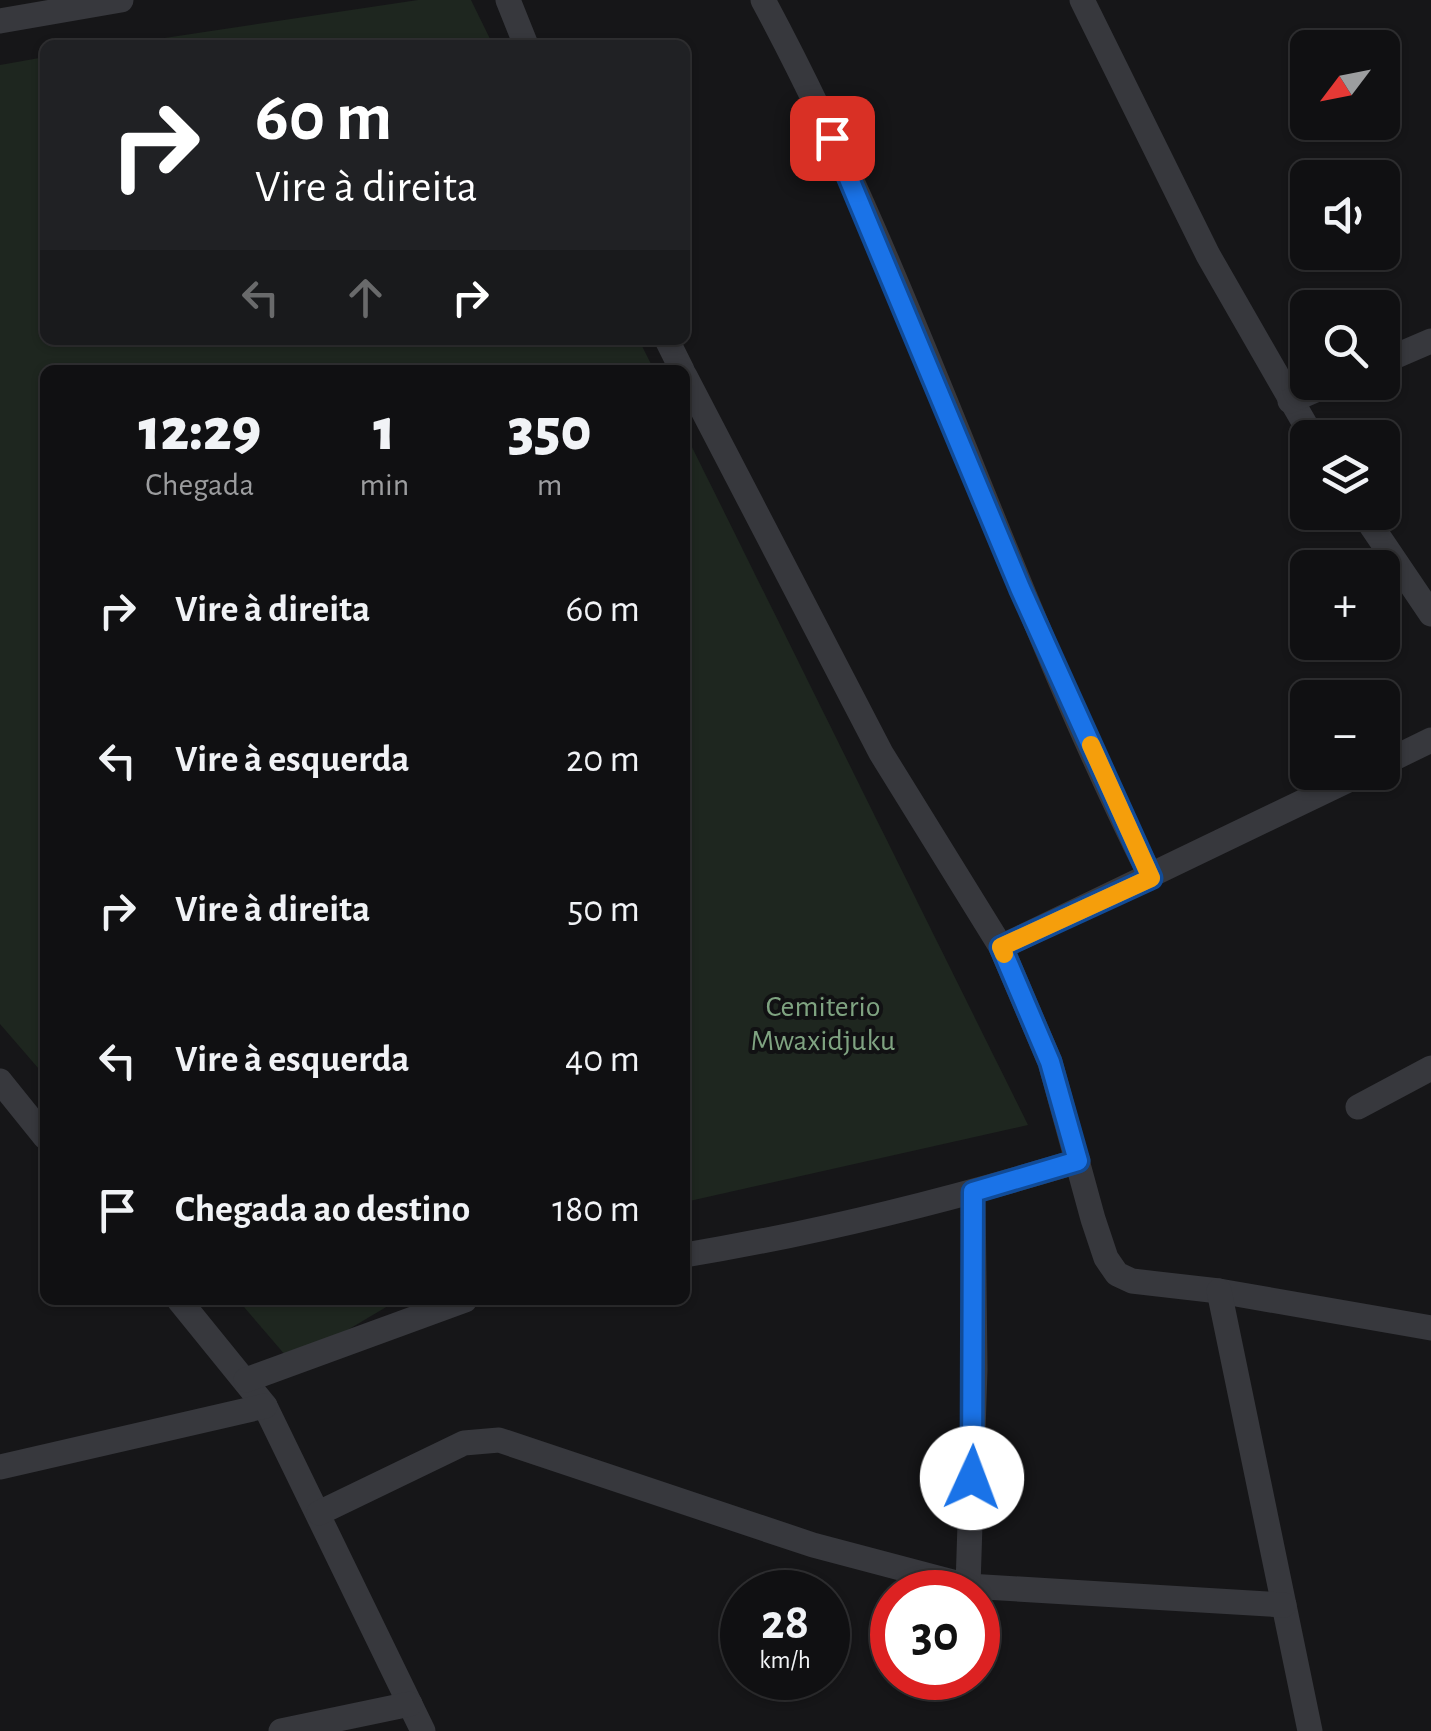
<!DOCTYPE html>
<html lang="pt">
<head>
<meta charset="utf-8">
<style>
	:root { --surface:#101012; --page:#1e1e20; --text:#f1f3f6; --muted:#9c9d9f; --line:#303032 }
	body { margin:0; font-family:"Alegreya Sans",sans-serif; background:var(--page); color:var(--text); height:100vh; display:flex; flex-direction:column; font-size:38px; white-space:nowrap }
	* { box-sizing:border-box; margin:0 }
	p { font-size:32px; color:var(--muted) }
	.icon { flex:none; width:55px; height:55px; fill:none; stroke:currentColor; stroke-width:2; stroke-linecap:round; stroke-linejoin:round }
	.map { position:relative; flex:1; overflow:hidden }
	.sheet { position:absolute; left:40px; top:365px; width:650px; height:940px; display:flex; flex-direction:column; background:var(--surface); border-radius:15px; box-shadow:0 2px 8px #0004,0 0 0 2px var(--line) }
	.sheet>* { flex:none }
	.hud { position:absolute; left:40px; top:40px; width:650px; height:305px; border-radius:15px; box-shadow:0 2px 8px #0004,0 0 0 2px var(--line); background:#202124; color:#fff; overflow:hidden }
	.needle { width:65px; rotate:238deg }
	.fabs { position:absolute; left:1290px; top:30px; display:grid; gap:20px }
	.fabs a { display:grid; place-items:center; width:110px; height:110px; border-radius:15px; background:var(--surface); box-shadow:0 2px 8px #0004,0 0 0 2px var(--line); font-size:50px }
	.speed { position:absolute; left:720px; top:1570px; display:flex; gap:20px; font-size:50px; font-weight:700; text-align:center }
	.speed>* { display:grid; place-content:center; width:130px; height:130px; border-radius:50%; background:var(--surface); box-shadow:0 2px 8px #0004,0 0 0 2px var(--line); line-height:1 }
	.speed small { font-size:25px; font-weight:400 }
	.speed .limit { border:15px solid #d22; background:#fff; color:#111 }
	.pin { position:absolute; display:grid; place-items:center; width:85px; height:85px; color:#fff; margin:-42px; border-radius:20px; box-shadow:0 5px 15px #0006 }
	.me { position:absolute; width:110px; margin:-55px; rotate:2deg; stroke-linejoin:round; filter:drop-shadow(0 0 8px #0008) }
	.turn { display:flex; align-items:center; gap:35px; height:210px; padding:0 50px; font-size:45px }
	.turn .icon { width:130px; height:130px; stroke-width:2.5 }
	.turn b { display:block; font-size:70px; line-height:85px }
	.lanes { display:flex; align-items:center; height:95px; padding:0 50px; background:#0003; justify-content:center; gap:50px; direction:ltr }
	.lanes .off { opacity:.35 }
	.eta { display:flex; justify-content:space-evenly; align-items:center; height:170px; text-align:center }
	.eta b { font-size:60px; font-weight:800; line-height:70px }
	ul { padding:0; list-style:none }
	li { display:flex; align-items:center; gap:30px; height:150px; padding:0 50px }
	li div { flex:1 }
	li b { display:block; font-size:38px }
	li em { font-style:normal }
	.map>svg:first-child { display:block }
	.green { fill:#1e261f }
	.lines { fill:none; stroke-linecap:round; stroke-linejoin:round }
	.minor { stroke:#37383d; stroke-width:25 }
	.route-casing { stroke:#114b97; stroke-width:25 }
	.route { stroke:#1a73e8; stroke-width:18 }
	.slow { stroke:#f59e0b; stroke-width:18 }
	.labels { text-anchor:middle; dominant-baseline:central; stroke-width:8; stroke-linejoin:round; paint-order:stroke }
	.park-label { font-size:30px; fill:#7fa381; stroke:#111113 }
</style>
</head>
<body>
<div class="map">
<svg width="1431" height="1731" viewBox="0 0 1431 1731">
	<rect width="100%" height="100%" fill="#161618"/>
	<g class="green">
		<polygon points="418,0 471,0 493,45 118,45"/>
		<polygon points="45,57 45,340 639,340 654,370 45,370 45,1076 0,1024 0,65"/>
		<polygon points="685,433 1028,1125 685,1202"/>
		<polygon points="238,1300 398,1300 292,1363"/>
	</g>
	<g class="lines">
		<g class="minor">
			<polyline points="508,0 526,45"/>
			<path d="M763 0C915 282 1007 591 1151 877"/>
			<polyline points="1082,0 1208,255 1313,438"/>
			<polyline points="0,21 121,0"/>
			<polyline points="667,340 682,370"/>
			<polyline points="1382,362 1431,341"/>
			<polyline points="685,376 881,753 1001,947 1050,1062 1093,1219 1106,1258 1117,1274 1132,1281 1219,1291 1431,1328"/>
			<polyline points="1290,401 1334,382"/>
			<polyline points="1362,512 1431,614"/>
			<polyline points="1382,764 1431,740"/>
			<polyline points="1001,947 1365,772"/>
			<polyline points="0,1081 45,1137"/>
			<polyline points="1358,1107 1431,1068"/>
			<path d="M685 1255C818 1233 949 1200 1078 1161"/>
			<polyline points="1219,1291 1310,1731"/>
			<polyline points="179,1300 265,1406 423,1731"/>
			<polyline points="246,1380 465,1300"/>
			<polyline points="0,1467 265,1406"/>
			<polyline points="319,1513 464,1443 499,1440 813,1545 968,1586 1284,1605"/>
			<polyline points="968,1586 975,1369 973,1193"/>
			<polyline points="281,1731 410,1704"/>
		</g>
	</g>
	<g class="lines">
		<defs>
			<polyline id="route" points="832,138 1020,588 1151,878 1001,947 1050,1062 1078,1161 973,1192 972,1478"/>
		</defs>
		<use href="#route" class="route-casing"/>
		<use href="#route" class="route"/>
		<polyline class="slow" points="1004,954 1001,947 1151,878 1091,745"/>
	</g>
	<g class="labels">
		<g class="park-label">
			<text x="823" y="1007">Cemiterio<tspan x="823" dy="34">Mwaxidjuku</tspan></text>
		</g>
	</g>
</svg>
<div class="fabs">
<a><svg class="needle" viewBox="-14 -14 28 28"><path d="M0-13l5 13h-10z" fill="#e53935"/><path d="M0 13l5-13h-10z" fill="#9c9d9f"/></svg></a>
<a><svg class="icon" aria-label="sound" viewBox="0 0 24 24"><path d="M4 9h4l5-4v14l-5-4H4zM17 9q2 3 0 6"/></svg></a>
<a><svg class="icon" aria-label="search" viewBox="0 0 24 24"><circle cx="10" cy="10" r="6"/><path d="M15 15l6 6"/></svg></a>
<a><svg class="icon" aria-label="layers" viewBox="0 0 24 24"><path d="M12 4l9 5-9 5-9-5zM3 14l9 5 9-5"/></svg></a>
<a>+</a>
<a>−</a>
</div>
<div class="speed"><div>28<small>km/h</small></div><div class="limit">30</div></div>
<div class="pin" style="left:832px;top:138px;background:#d93025"><svg class="icon" aria-label="arrive" viewBox="0 0 24 24"><path d="M6 21V4h12l-3 4 3 4H6"/></svg></div>
<svg class="me" style="left:972px;top:1478px" viewBox="-20 -20 40 40"><circle r="19" fill="#fff"/><path d="M0-13L10 11 0 6-10 11z" fill="#1a73e8"/></svg>
<div class="hud">
<div class="turn"><svg class="icon" aria-label="right" viewBox="0 0 24 24"><path d="M7 20v-9h11M14 6l5 5-5 5"/></svg><div><b>60 m</b>Vire à direita</div></div>
<div class="lanes"><svg class="icon off" aria-label="left" viewBox="0 0 24 24"><path d="M17 20v-9H6M10 6l-5 5 5 5"/></svg><svg class="icon off" aria-label="ahead" viewBox="0 0 24 24"><path d="M12 20V5M6 11l6-6 6 6"/></svg><svg class="icon" aria-label="right" viewBox="0 0 24 24"><path d="M7 20v-9h11M14 6l5 5-5 5"/></svg></div>
</div>
<section class="sheet">
<div class="eta">
<div><b>12:29</b><p>Chegada</p></div>
<div><b>1</b><p>min</p></div>
<div><b>350</b><p>m</p></div>
</div>
<ul>
<li><svg class="icon" aria-label="right" viewBox="0 0 24 24"><path d="M7 20v-9h11M14 6l5 5-5 5"/></svg><div><b>Vire à direita</b></div><em>60 m</em></li>
<li><svg class="icon" aria-label="left" viewBox="0 0 24 24"><path d="M17 20v-9H6M10 6l-5 5 5 5"/></svg><div><b>Vire à esquerda</b></div><em>20 m</em></li>
<li><svg class="icon" aria-label="right" viewBox="0 0 24 24"><path d="M7 20v-9h11M14 6l5 5-5 5"/></svg><div><b>Vire à direita</b></div><em>50 m</em></li>
<li><svg class="icon" aria-label="left" viewBox="0 0 24 24"><path d="M17 20v-9H6M10 6l-5 5 5 5"/></svg><div><b>Vire à esquerda</b></div><em>40 m</em></li>
<li><svg class="icon" aria-label="arrive" viewBox="0 0 24 24"><path d="M6 21V4h12l-3 4 3 4H6"/></svg><div><b>Chegada ao destino</b></div><em>180 m</em></li>
</ul>
</section>
</div>
</body>
</html>
